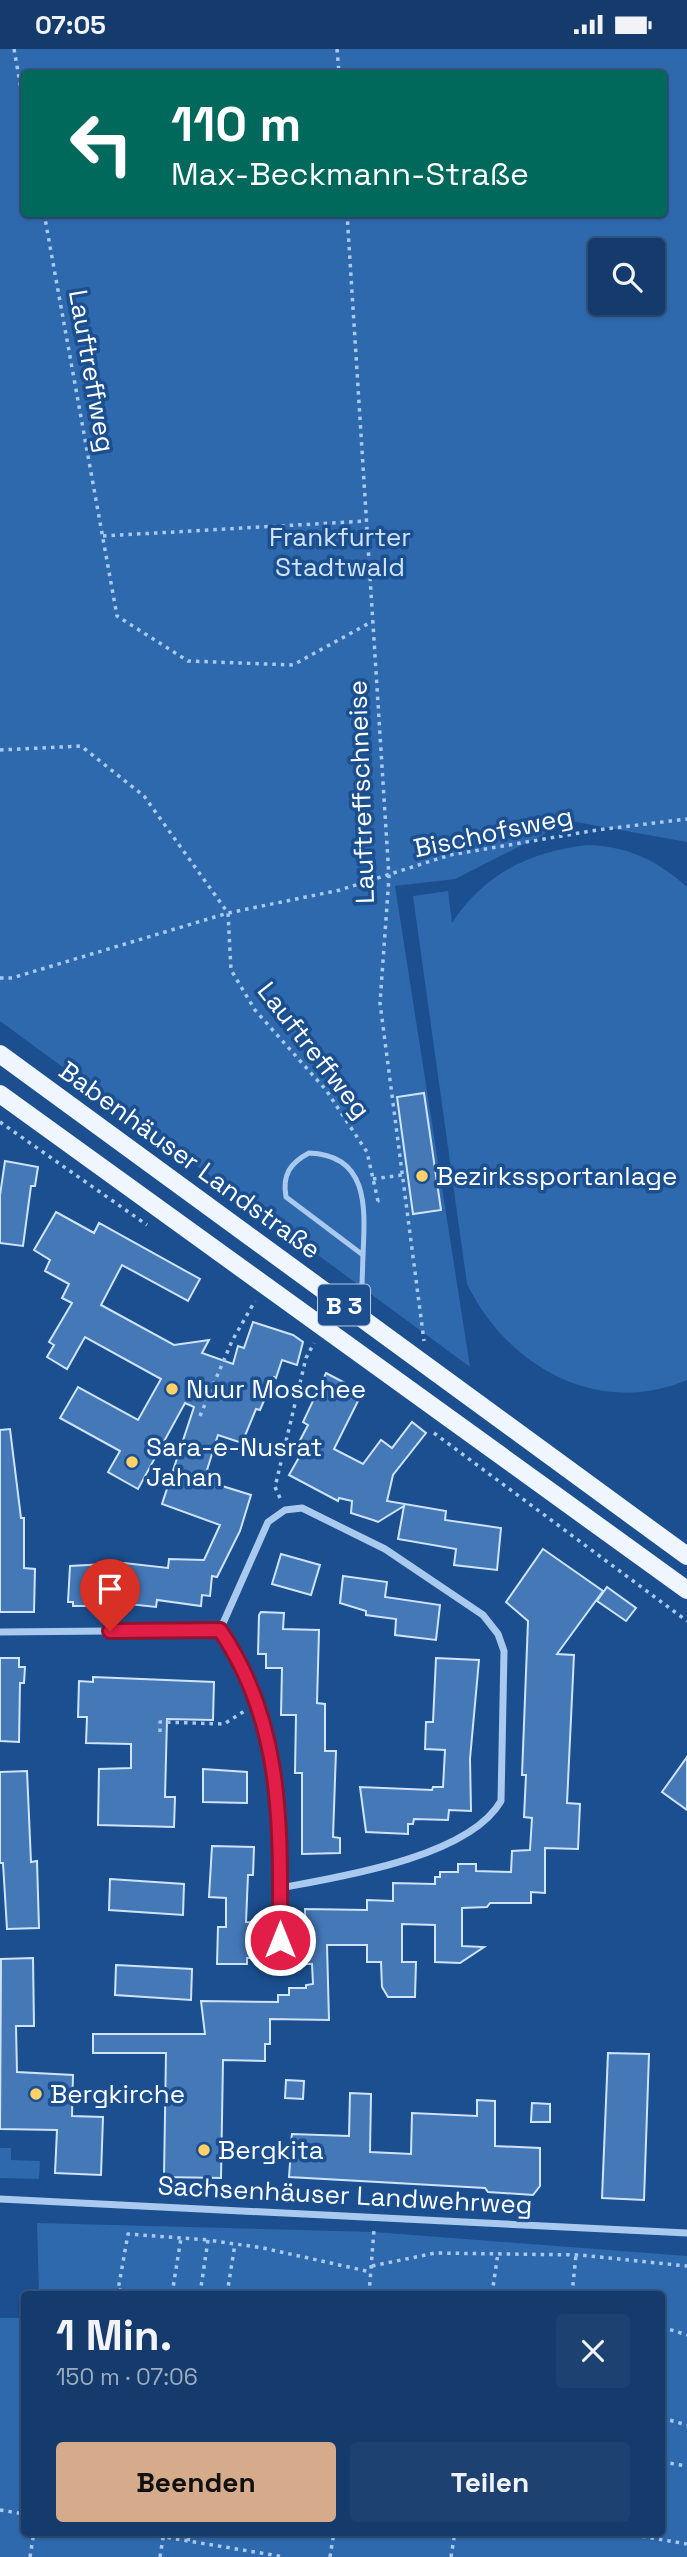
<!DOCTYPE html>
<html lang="de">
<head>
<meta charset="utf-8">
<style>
	:root { --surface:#143b6b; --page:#1d4271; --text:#f1f3f6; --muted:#9dadc1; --line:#33557e; --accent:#d6ab8b }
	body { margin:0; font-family:"Space Grotesk",sans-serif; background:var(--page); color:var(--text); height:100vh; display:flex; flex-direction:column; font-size:26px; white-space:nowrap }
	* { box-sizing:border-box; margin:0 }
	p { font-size:23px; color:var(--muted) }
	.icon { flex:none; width:38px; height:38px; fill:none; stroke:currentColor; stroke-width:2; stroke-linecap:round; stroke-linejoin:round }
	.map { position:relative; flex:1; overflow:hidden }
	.side { position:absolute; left:21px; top:2242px; width:644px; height:245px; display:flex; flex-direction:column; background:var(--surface); border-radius:7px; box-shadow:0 2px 5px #0004,0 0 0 2px var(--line) }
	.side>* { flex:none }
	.top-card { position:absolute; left:21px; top:21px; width:646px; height:147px; border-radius:7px; box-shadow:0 2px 5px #0004,0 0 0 2px var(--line); background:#00695c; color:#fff; overflow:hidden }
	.fabs { position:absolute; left:588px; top:189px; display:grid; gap:14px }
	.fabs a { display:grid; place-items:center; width:77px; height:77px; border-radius:7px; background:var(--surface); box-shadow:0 2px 5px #0004,0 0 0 2px var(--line); font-size:35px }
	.pin { position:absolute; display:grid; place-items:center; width:60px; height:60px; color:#fff; margin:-72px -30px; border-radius:50% 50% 50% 0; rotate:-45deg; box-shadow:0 0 7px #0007 }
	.pin .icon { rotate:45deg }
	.me { position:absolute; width:77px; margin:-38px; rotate:0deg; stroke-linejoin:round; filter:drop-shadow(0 0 5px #0008) }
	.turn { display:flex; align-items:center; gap:24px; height:147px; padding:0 35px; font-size:32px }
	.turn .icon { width:91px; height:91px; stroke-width:2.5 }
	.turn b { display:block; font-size:49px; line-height:60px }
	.round { display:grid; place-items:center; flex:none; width:74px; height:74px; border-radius:7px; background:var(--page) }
	.overview { display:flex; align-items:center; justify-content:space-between; height:119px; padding:0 35px }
	h1 { font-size:42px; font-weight:700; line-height:52px }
	.primary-button { display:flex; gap:14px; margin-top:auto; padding:14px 35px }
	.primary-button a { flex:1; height:80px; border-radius:7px; background:var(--accent); color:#111; font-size:28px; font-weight:700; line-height:80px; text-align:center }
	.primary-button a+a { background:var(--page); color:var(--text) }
	.status { display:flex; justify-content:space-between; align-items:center; height:49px; padding:0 35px; background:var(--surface); direction:ltr }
	.status svg { height:19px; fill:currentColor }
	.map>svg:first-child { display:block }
	.green { fill:#2e69ad; fill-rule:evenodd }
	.building { fill:#4478b7; stroke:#cfe3fa; stroke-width:2 }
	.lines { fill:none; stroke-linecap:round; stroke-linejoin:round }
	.path { stroke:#a9c9ee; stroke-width:3.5; stroke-dasharray:3.5 5; stroke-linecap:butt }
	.lane { stroke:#a9c9ee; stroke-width:5 }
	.street { stroke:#a9c9ee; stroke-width:7 }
	.primary { stroke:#f0f6ff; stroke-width:18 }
	.route-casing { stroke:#92132f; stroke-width:18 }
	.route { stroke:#e11d48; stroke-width:12 }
	.poi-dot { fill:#ffd166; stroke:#1b4f8f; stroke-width:2.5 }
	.labels { text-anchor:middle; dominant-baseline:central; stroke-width:7; stroke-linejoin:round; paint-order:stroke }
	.shield { fill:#1b4f8f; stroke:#bbcadd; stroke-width:2 }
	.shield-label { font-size:24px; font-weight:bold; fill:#fff }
	.street-label { font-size:26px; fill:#fff; stroke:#1b4f8f }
	.park-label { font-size:26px; fill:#cfe3fa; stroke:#1b4f8f }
	.poi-label { font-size:26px; fill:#fff; stroke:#1b4f8f; text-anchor:start }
</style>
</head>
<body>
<div class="status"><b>07:05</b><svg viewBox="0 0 49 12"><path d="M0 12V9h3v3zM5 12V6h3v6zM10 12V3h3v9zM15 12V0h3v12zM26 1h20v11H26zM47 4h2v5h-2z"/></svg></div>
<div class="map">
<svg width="687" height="2508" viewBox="0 0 687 2508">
	<rect width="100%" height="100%" fill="#1b4f8f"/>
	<g class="green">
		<path d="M0 0H687V793L570 772 455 830 395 837 470 1318 0 972ZM24 24H663V164H24ZM600 201H653V254H600Z"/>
		<path d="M587 796C627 797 657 811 687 838V1331C597 1369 507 1317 467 1235L413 847 448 842 452 874C484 825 529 803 587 796Z"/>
		<polygon points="0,2099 11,2099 11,2111 40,2112 39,2130 0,2129"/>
		<polygon points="37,2174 374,2183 687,2207 687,2508 0,2508 0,2269 24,2269 24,2483 662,2483 662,2245 39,2245"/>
	</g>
	<g class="building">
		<polygon points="424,1044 441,1161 413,1165 397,1048"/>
		<polygon points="5,1112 38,1118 35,1137 31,1137 23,1197 0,1194 0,1146"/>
		<polygon points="56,1163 94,1184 99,1174 200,1230 188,1252 122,1216 101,1256 174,1296 209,1291 202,1304 233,1315 238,1297 244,1299 253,1273 293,1286 303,1293 297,1316 282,1311 276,1329 274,1328 260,1361 256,1360 242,1394 218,1386 207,1421 222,1426 219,1436 251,1446 240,1482 217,1528 212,1527 210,1547 202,1546 201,1557 157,1551 156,1558 101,1552 101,1557 73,1557 73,1553 68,1553 70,1517 124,1514 168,1519 169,1510 204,1511 220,1476 162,1455 194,1358 185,1354 138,1440 108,1423 120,1402 60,1369 78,1338 138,1371 161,1330 85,1288 67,1320 47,1308 54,1296 49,1293 72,1254 62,1249 69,1235 45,1222 50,1211 34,1201"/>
		<polygon points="326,1324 345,1334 340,1343 358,1352 334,1400 363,1415 381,1391 392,1399 412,1373 426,1384 393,1426 387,1452 446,1462 445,1471 501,1479 497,1521 454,1516 456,1500 398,1490 404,1457 378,1473 373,1471 351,1464 352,1452 339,1449 338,1452 289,1426 302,1403 296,1399 308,1376 303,1373"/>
		<polygon points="10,1380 21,1469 24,1469 24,1519 35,1520 34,1563 0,1563 0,1381"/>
		<polygon points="543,1500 603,1542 557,1605 574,1606 567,1754 580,1755 578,1800 545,1799 545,1844 531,1843 531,1854 490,1854 487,1858 462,1859 462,1897 484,1898 460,1914 435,1913 435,1876 402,1875 402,1913 416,1913 415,1948 388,1948 382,1938 381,1913 367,1913 367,1896 327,1896 329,1971 270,1970 270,1995 265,1995 265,2012 223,2011 221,2129 164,2128 166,2004 93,2004 93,1985 205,1985 201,1952 278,1953 278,1946 289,1946 289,1939 306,1939 306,1936 313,1935 312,1915 306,1915 305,1860 367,1861 367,1851 393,1852 393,1834 435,1835 435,1828 440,1828 440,1823 458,1823 458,1815 476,1815 476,1822 511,1823 512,1802 530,1801 532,1769 524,1768 526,1726 522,1726 528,1572 506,1553"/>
		<polygon points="281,1505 320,1516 311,1546 272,1535"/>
		<polygon points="343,1527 387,1533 385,1548 440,1556 436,1591 395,1586 396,1570 366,1566 366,1562 340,1554"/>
		<polygon points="607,1538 636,1559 626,1572 597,1552"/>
		<polygon points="261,1563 284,1564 283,1580 319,1581 317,1654 325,1655 325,1702 336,1702 333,1788 340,1789 340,1804 302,1805 302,1724 295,1724 296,1666 281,1666 282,1619 266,1619 266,1605 258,1605 259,1566"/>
		<polygon points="0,1609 19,1609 19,1618 25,1618 24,1634 20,1634 19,1693 0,1692"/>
		<polygon points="436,1609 479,1611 470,1710 471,1762 449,1761 448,1771 414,1770 413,1775 408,1775 408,1785 366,1783 360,1738 432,1741 433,1738 443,1738 445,1701 425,1700 426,1673 433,1673"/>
		<polygon points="93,1628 214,1633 213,1671 167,1670 165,1748 175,1748 174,1778 98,1776 99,1720 131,1719 131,1695 86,1694 87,1668 78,1668 79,1632 93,1633"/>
		<polygon points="687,1708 687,1761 662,1743"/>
		<polygon points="203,1720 247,1723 247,1754 203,1753"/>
		<polygon points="27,1722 31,1813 37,1812 39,1879 7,1880 3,1814 0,1814 0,1723"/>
		<polygon points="212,1797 254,1798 253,1826 248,1826 246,1873 261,1874 261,1909 247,1909 247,1915 217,1915 218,1878 226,1878 226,1849 209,1848"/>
		<polygon points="110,1830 184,1835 183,1866 109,1861"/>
		<polygon points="33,1909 34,1977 16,1977 17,2023 73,2026 72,2067 103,2068 101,2126 55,2124 57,2081 0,2080 1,1910"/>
		<polygon points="116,1916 192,1920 191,1951 115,1946"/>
		<polygon points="608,2004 649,2005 644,2151 602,2149"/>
		<polygon points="286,2031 304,2032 303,2050 285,2049"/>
		<polygon points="350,2044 371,2045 370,2103 391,2104 411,2105 412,2064 477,2067 477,2051 495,2052 495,2097 540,2099 540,2137 533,2146 488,2143 485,2139 289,2128 291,2100 287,2097 291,2093 292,2085 349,2087"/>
		<polygon points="532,2054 550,2055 550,2073 531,2073"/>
	</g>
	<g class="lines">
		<g class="path">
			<polyline points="14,0 24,57"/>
			<polyline points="337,0 339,24"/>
			<polyline points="44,164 117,567 188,612 293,616 373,572"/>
			<polyline points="347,164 389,828 380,954 424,1292"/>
			<polyline points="103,487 366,472"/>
			<polyline points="0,701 81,697 144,747 228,864 231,921 255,961 326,1041 367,1103 378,1152 373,1152"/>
			<polyline points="0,929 12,929 228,864 340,841 450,806 597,781 687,770"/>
			<polyline points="0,1073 147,1176"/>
			<polyline points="373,1130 402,1126"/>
			<polyline points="200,1367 232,1292 255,1252"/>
			<polyline points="434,1384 687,1572"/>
			<polyline points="280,1449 275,1438 306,1309 314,1294"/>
			<polyline points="160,1683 160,1673 224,1675 246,1661"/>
			<polyline points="372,2217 435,2204 580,2206 687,2217"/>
			<polyline points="156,2245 118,2241 128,2185 208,2191"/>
			<polyline points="172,2245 181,2189"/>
			<polyline points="200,2245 208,2191 263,2199 371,2223"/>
			<polyline points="227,2245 235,2195"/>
			<polyline points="369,2245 374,2181"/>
			<polyline points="492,2245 498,2204"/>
			<polyline points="572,2245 576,2206"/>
			<polyline points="662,2278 687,2286"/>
			<polyline points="662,2369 687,2376"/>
			<polyline points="662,2413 687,2417"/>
			<polyline points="0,2461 24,2465"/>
			<polyline points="134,2483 285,2508"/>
			<polyline points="617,2483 687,2495"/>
			<polyline points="188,2492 190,2483"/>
			<polyline points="30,2508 34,2483"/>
			<polyline points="160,2508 164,2483"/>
			<polyline points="330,2508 334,2483"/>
			<polyline points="451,2508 455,2483"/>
		</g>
		<g class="lane">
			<path d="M309 1104C370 1106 365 1161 363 1206L286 1148C282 1126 290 1114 309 1104Z"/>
			<polyline points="361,1265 363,1206"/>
		</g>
		<g class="street">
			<path d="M220 1581 268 1473 285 1461 302 1459 385 1500 483 1566 498 1585 504 1602 501 1752C469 1808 340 1828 280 1839"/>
			<path d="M0 1583 220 1581C289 1684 280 1798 280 1916"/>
			<polyline points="0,2150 687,2184"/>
		</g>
		<g class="primary">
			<polyline points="0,1005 687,1507"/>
			<polyline points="0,1045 687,1541"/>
		</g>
	</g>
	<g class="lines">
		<defs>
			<path id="route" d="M110 1582 220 1581C285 1677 280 1780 280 1891"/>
		</defs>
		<use href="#route" class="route-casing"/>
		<use href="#route" class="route"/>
	</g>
	<g class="poi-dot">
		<circle cx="422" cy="1127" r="7"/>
		<circle cx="172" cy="1340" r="7"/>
		<circle cx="132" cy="1413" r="7"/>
		<circle cx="36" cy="2045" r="7"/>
		<circle cx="204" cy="2101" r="7"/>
	</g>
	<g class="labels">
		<rect class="shield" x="318" y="1235.5" width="52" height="41" rx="5"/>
		<g class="shield-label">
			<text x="344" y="1256">B 3</text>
		</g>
		<g class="street-label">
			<text transform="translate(92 322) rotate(80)">Lauftreffweg</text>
			<text transform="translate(361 743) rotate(-92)">Lauftreffschneise</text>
			<text transform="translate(493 783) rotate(-12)">Bischofsweg</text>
			<text transform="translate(314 1001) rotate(52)">Lauftreffweg</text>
			<text transform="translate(190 1111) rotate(36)">Babenhäuser Landstraße</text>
			<text transform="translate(345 2146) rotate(3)">Sachsenhäuser Landwehrweg</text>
		</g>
		<g class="park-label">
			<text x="340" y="488">Frankfurter<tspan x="340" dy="30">Stadtwald</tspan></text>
		</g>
		<g class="poi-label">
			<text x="436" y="1127">Bezirkssportanlage</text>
			<text x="186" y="1340">Nuur Moschee</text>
			<text x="146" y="1398">Sara-e-Nusrat<tspan x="146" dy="30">Jahan</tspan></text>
			<text x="50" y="2045">Bergkirche</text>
			<text x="218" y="2101">Bergkita</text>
		</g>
	</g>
</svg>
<div class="fabs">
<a><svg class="icon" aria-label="search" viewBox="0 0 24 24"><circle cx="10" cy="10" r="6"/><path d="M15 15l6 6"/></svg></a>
</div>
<div class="pin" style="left:110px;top:1582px;background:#d93025"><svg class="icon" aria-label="arrive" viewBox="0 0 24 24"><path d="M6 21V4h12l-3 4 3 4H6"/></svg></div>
<svg class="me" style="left:280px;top:1891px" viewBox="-20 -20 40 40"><circle r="17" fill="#e11d48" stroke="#fff" stroke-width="3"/><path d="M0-11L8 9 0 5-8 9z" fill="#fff"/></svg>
<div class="top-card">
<div class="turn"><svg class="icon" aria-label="left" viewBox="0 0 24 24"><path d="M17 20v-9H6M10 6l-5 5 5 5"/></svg><div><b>110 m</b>Max-Beckmann-Straße</div></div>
</div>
<section class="side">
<div class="overview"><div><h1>1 Min.</h1><p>150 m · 07:06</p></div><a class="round"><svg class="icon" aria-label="close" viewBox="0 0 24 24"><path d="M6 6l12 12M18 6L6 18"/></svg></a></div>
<div class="primary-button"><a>Beenden</a><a>Teilen</a></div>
</section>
</div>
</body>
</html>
